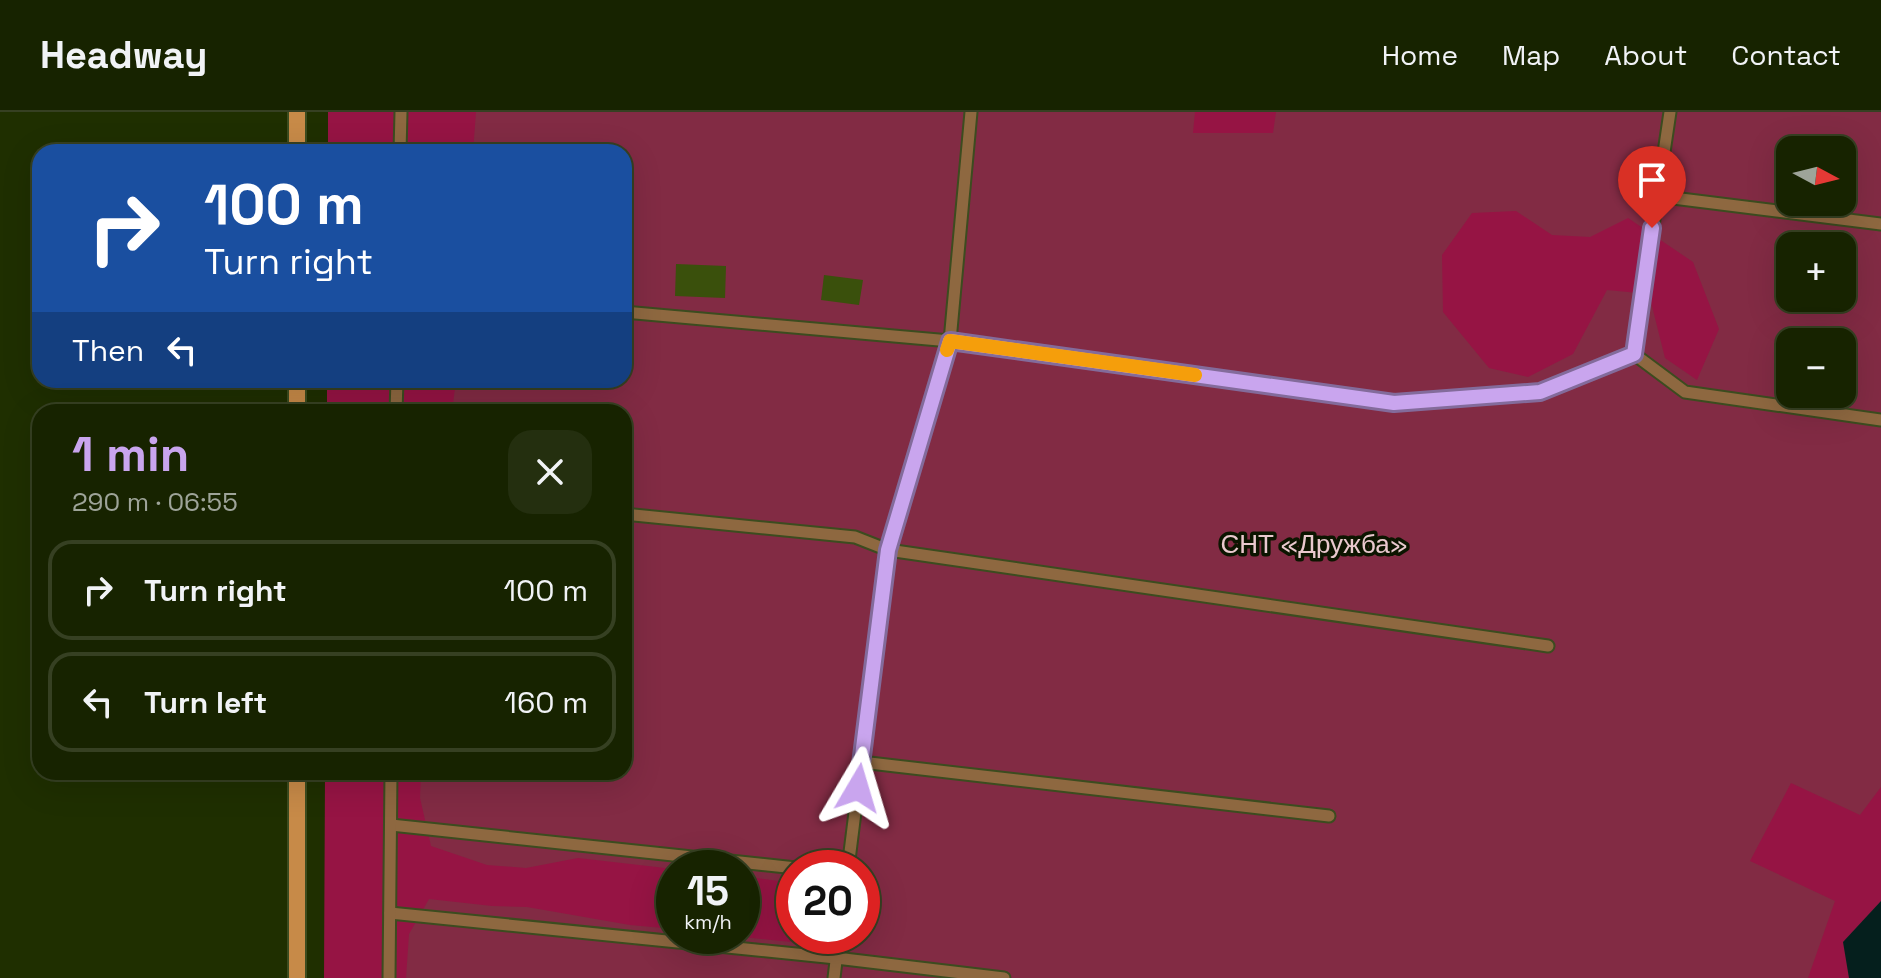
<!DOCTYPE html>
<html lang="en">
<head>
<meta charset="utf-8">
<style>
	:root { --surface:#172300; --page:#242f0f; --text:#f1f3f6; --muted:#9ea499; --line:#364022; --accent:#c9a5ee }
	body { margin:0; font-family:"Space Grotesk",sans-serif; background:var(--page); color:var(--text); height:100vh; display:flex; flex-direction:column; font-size:30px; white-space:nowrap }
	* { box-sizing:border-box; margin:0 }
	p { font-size:26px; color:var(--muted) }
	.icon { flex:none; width:44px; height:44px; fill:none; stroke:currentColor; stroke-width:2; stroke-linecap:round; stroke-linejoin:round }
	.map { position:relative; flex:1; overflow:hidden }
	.side { position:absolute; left:32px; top:292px; width:600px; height:376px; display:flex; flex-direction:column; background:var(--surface); border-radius:24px; box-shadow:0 8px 32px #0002,0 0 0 2px var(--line) }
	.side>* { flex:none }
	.top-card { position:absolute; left:32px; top:32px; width:600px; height:244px; border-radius:24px; box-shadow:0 8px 32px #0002,0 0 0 2px var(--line); background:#1a4fa0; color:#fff; overflow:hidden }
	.needle { width:52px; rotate:97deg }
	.fabs { position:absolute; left:1776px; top:24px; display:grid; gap:16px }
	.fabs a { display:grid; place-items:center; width:80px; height:80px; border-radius:16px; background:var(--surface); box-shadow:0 8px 32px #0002,0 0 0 2px var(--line); font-size:40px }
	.speed { position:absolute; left:656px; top:738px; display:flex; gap:16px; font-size:40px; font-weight:700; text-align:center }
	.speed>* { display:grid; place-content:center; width:104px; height:104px; border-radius:50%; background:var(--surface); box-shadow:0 8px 32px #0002,0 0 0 2px var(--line); line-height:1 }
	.speed small { font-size:20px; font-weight:400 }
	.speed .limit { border:12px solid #d22; background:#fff; color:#111 }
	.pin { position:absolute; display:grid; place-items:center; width:68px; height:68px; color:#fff; margin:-82px -34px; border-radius:50% 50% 50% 0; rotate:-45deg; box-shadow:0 0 8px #0007 }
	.pin .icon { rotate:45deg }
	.me { position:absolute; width:88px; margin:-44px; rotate:7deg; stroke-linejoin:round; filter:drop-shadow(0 0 6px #0008) }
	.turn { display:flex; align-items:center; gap:28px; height:168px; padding:0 40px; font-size:36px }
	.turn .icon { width:104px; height:104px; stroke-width:2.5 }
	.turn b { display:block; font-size:56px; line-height:68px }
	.then { display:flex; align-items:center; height:76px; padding:0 40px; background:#0003; gap:16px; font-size:30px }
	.round { display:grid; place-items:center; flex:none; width:84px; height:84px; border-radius:24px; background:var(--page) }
	.overview { display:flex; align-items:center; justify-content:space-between; height:136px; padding:0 40px }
	h1 { font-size:48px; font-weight:600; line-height:60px; color:var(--accent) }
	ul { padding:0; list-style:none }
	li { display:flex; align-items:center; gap:24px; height:100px; margin:0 16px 12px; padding:0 24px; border:4px solid var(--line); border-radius:24px }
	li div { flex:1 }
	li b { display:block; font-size:30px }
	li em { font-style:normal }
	header { display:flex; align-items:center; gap:48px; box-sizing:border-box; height:112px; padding:0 40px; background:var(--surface); border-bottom:2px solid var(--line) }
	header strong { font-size:38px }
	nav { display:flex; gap:44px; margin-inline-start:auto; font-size:28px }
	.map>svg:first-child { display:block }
	.green { fill:#822b44; fill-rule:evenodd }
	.forest { fill:#961444 }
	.water { fill:#051f1d }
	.building { fill:#3a500c }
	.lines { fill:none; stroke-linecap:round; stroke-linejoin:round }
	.lane-casing { stroke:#3c4c1f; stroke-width:15 }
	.secondary-casing { stroke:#3c4c1f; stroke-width:20 }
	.lane { stroke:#8e6840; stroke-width:11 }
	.secondary { stroke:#c78a48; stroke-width:16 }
	.route-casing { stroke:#836b9b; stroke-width:20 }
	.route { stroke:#c9a5ee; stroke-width:14 }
	.slow { stroke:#f59e0b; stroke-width:14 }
	.labels { text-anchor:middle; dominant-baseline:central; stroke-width:7; stroke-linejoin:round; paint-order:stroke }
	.park-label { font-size:26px; fill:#eac9ce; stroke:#0c1500 }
</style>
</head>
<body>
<header>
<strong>Headway</strong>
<nav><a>Home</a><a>Map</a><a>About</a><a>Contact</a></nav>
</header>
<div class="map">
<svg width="1881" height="866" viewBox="0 0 1881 866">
	<rect width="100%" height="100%" fill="#1f2f00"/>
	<path class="green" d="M368 0H1881V866H369V660H624V300H369V268H624V40H368ZM1790 38H1842V90H1790ZM1790 134H1842V186H1790ZM1790 230H1842V282H1790ZM674 756H742V824H674ZM794 756H862V824H794Z"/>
	<g class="forest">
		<polygon points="328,0 476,0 473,40 328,40"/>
		<polygon points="1195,0 1276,0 1273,21 1193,21"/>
		<polygon points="1516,99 1552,123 1590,125 1628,106 1693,150 1719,217 1697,268 1665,246 1649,182 1607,178 1573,242 1528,265 1489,256 1443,200 1442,143 1472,101"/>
		<polygon points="327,268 456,268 452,300 327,300"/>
		<polygon points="325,660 421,660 420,686 431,734 487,753 526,756 578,746 674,757 674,817 630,813 527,795 492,794 429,787 409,822 406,866 324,866"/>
		<polygon points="1791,671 1860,703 1881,675 1881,789 1843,830 1849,866 1808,866 1835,789 1750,749"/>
		<polygon points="742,764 794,771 794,824 818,824 810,832 733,824 742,824"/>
	</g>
	<polygon class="water" points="1881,789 1881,866 1849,866 1843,830"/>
	<g class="building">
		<polygon points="676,152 726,154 725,186 675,184"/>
		<polygon points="824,163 863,168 859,193 821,188"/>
	</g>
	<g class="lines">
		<defs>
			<g id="lane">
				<polyline points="400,40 401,0"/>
				<polyline points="1657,84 1881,112"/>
				<polyline points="624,200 950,229 1394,291 1540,280 1634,242"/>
				<polyline points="1634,242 1685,280 1881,308"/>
				<polyline points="1634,242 1670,0"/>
				<polyline points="396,300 397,268"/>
				<polyline points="624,402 855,425 888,438 1548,534"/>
				<polyline points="861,650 1329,704"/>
				<polyline points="391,713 796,756"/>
				<polyline points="848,756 888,438 950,229 971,0"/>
				<polyline points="390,801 836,846 1004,866"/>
				<polyline points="389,866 391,660"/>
				<polyline points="834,866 839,824"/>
			</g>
			<g id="secondary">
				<polyline points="297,0 297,40"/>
				<polyline points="297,268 297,300"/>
				<polyline points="297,660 297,866"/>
			</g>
		</defs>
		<use href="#lane" class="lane-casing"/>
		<use href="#secondary" class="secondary-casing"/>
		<use href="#lane" class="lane"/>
		<use href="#secondary" class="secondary"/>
	</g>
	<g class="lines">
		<defs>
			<polyline id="route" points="858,676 888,438 950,229 1394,291 1540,280 1634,242 1652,116"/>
		</defs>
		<use href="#route" class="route-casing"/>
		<use href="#route" class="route"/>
		<polyline class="slow" points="947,238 950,229 1195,263"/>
	</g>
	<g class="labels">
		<g class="park-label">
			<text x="1314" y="432">СНТ «Дружба»</text>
		</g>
	</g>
</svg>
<div class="fabs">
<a><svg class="needle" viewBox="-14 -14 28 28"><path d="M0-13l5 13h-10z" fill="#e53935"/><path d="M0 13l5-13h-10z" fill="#9ea499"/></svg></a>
<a>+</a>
<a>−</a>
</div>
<div class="speed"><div>15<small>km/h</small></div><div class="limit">20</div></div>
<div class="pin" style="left:1652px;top:116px;background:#d93025"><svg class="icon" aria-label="arrive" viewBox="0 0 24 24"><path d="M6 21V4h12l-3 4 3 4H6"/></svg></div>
<svg class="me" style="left:858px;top:676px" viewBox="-20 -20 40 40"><path d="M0-17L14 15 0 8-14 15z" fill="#c9a5ee" stroke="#fff" stroke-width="4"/></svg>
<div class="top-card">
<div class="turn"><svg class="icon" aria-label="right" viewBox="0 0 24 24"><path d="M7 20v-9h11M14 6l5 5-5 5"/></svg><div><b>100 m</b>Turn right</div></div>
<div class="then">Then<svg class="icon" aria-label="left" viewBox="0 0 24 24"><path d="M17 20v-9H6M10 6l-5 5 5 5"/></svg></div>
</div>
<section class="side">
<div class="overview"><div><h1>1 min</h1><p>290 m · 06:55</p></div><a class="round"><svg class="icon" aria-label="close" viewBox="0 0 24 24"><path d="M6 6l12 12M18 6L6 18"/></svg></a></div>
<ul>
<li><svg class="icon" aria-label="right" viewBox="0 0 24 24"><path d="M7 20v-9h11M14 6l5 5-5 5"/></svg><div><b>Turn right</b></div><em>100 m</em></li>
<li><svg class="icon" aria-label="left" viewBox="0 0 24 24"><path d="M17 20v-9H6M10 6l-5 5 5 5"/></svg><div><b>Turn left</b></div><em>160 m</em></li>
</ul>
</section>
</div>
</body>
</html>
